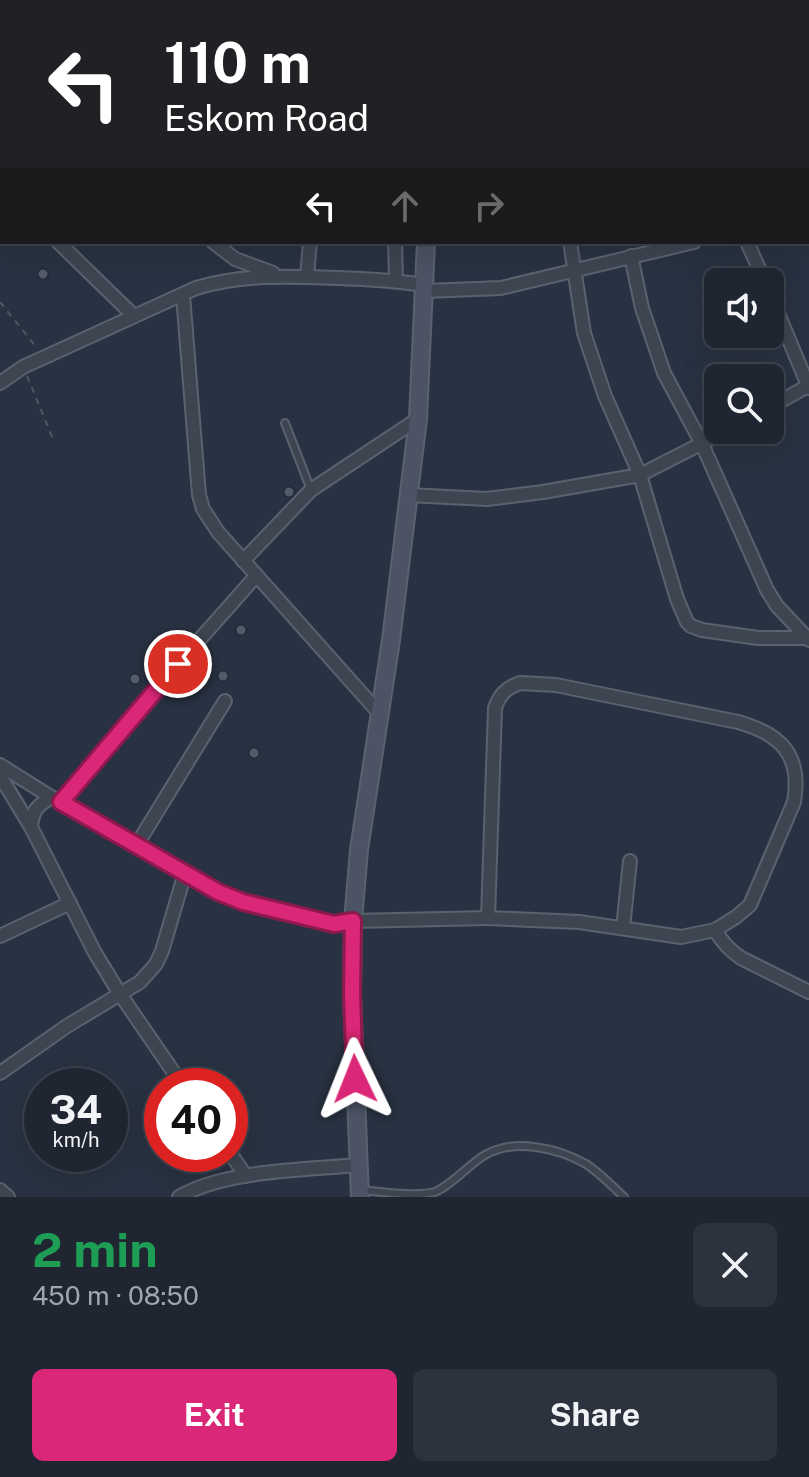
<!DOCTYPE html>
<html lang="en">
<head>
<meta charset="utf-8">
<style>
	:root { --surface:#1f2632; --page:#2c323e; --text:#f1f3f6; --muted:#a1a5ac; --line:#3c434d; --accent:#db2777 }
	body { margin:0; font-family:"Public Sans",sans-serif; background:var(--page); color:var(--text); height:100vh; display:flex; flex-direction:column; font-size:30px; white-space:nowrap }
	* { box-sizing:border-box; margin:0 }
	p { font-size:26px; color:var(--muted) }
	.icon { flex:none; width:44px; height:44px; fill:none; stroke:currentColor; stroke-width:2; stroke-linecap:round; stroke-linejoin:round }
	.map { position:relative; height:1197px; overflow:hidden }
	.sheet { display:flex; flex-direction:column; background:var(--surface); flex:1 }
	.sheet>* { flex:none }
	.top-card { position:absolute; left:0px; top:0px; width:810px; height:244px; box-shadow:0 8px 32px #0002,0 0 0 2px var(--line); background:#202124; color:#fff; overflow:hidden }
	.tools { position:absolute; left:704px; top:268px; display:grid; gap:16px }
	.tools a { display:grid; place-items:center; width:80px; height:80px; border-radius:12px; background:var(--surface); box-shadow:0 8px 32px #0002,0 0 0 2px var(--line); font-size:40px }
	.speed { position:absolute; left:24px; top:1068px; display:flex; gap:16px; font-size:40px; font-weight:700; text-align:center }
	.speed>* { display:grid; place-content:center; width:104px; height:104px; border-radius:50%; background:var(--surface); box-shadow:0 8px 32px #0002,0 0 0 2px var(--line); line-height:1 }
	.speed small { font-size:20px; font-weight:400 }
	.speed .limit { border:12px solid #d22; background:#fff; color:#111 }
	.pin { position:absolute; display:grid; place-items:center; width:68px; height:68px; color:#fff; margin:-34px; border:4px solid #fff; border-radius:50%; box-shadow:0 2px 8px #0007 }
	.me { position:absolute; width:88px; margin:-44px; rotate:358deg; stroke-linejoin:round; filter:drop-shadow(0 0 6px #0008) }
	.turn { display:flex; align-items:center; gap:28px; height:168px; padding:0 32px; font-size:36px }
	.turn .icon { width:104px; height:104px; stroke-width:2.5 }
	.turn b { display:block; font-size:56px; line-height:68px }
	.lanes { display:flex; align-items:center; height:76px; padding:0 32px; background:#0003; justify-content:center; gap:40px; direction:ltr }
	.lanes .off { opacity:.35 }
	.round { display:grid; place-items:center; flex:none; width:84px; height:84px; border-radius:12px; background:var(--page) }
	.head { display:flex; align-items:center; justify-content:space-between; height:136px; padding:0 32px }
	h1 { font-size:48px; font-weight:700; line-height:60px; color:#1e9e55 }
	.action { display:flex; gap:16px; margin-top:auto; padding:16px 32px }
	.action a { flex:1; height:92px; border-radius:12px; background:var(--accent); color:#fff; font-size:32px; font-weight:700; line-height:92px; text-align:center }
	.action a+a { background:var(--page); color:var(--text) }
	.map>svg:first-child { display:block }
	.building { fill:#525b6c; stroke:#242b39; stroke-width:2 }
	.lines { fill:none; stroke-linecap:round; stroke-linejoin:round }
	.lane-casing { stroke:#5b626f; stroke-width:10 }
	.street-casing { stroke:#5b626f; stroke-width:16 }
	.secondary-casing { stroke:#5b626f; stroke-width:20 }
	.path { stroke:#495b5f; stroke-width:2; stroke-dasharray:6 6; stroke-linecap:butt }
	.lane { stroke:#3d4551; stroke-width:6 }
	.street { stroke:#3d4551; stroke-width:12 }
	.secondary { stroke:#4b5364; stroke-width:16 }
	.route-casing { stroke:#8e194d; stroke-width:20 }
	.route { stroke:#db2777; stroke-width:14 }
</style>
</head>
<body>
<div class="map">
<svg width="809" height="1197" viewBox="0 0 809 1197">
	<rect width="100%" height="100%" fill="#293242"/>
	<g class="building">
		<circle cx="43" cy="274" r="5.5"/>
		<circle cx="289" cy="492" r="5.5"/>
		<circle cx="241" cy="630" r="5.5"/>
		<circle cx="163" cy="652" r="5.5"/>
		<circle cx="223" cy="676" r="5.5"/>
		<circle cx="135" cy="679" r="5.5"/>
		<circle cx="254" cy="753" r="5.5"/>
	</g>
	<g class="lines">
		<defs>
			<g id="lane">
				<polyline points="285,423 311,490"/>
				<path d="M361 1190C382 1192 416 1197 435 1192 452 1185 468 1165 485 1155 514 1138 558 1148 586 1164 600 1173 612 1186 624 1197"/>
			</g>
			<g id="street">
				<polyline points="185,0 186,2"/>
				<polyline points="553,0 553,2"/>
				<polyline points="108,2 110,0"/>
				<polyline points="363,2 373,0"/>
				<polyline points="808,87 809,86"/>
				<polyline points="0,90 2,92"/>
				<polyline points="0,114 2,112"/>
				<polyline points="808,139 809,140"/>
				<polyline points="0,192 2,194"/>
				<polyline points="808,204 809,203"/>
				<polyline points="58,242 134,316"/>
				<polyline points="213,242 235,259 273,273"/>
				<polyline points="395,242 396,281"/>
				<polyline points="570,242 584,333 605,396 640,475 677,599 687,622 691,626 702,630 758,638 807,638"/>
				<polyline points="747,242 765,282"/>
				<polyline points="631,256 642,308 664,373 702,444 767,590 777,606 809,640"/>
				<polyline points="307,277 310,242"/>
				<polyline points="424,291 501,288 694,242"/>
				<polyline points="770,294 809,388"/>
				<polyline points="183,295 199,495 203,509 218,532 380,714"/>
				<path d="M0 383 23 367 196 288C243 274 290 276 338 278 367 279 396 281 425 285"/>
				<polyline points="770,407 808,386"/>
				<polyline points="408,495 487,499 543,492 640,475 728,430"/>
				<polyline points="243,561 311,490 418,419"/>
				<path d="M520 683 556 685 738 722C781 734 802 755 794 802L750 905 736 917 715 930 681 937 579 922 488 918 495 708C500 694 506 688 520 683Z"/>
				<polyline points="0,765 51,797 218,892 243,902 334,924 353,921 488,918"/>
				<polyline points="0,776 31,827 95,953 120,994 183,1086"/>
				<polyline points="61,802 139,708 256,576"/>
				<path d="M31 827C33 810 36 807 51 797"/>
				<polyline points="136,846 225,701"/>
				<polyline points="623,928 630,861"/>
				<path d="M715 930C722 942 729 950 741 958L809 992"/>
				<polyline points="0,936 70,903"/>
				<polyline points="0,1073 67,1026 140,982 156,964 162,951 185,873"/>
				<polyline points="230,1153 246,1176"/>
				<polyline points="0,1190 8,1197"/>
				<path d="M179 1197C225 1170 305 1170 358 1165"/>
			</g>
			<g id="secondary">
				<polyline points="432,2 432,0"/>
				<polyline points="360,1197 352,994 353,921 359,850 391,640 418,419 426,242"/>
			</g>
		</defs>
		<use href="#lane" class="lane-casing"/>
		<use href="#street" class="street-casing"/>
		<use href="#secondary" class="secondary-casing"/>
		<g class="path">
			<polyline points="0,302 37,348"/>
			<polyline points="27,376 53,439"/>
		</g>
		<use href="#lane" class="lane"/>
		<use href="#street" class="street"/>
		<use href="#secondary" class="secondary"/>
	</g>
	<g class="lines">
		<defs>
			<polyline id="route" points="178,664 61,802 218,892 243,902 334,924 353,921 352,994 355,1079"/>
		</defs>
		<use href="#route" class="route-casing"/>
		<use href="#route" class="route"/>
	</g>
</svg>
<div class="tools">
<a><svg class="icon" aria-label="sound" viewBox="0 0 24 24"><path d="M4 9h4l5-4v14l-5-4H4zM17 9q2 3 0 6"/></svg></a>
<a><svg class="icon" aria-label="search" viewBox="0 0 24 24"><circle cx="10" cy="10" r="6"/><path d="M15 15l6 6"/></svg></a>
</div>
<div class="speed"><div>34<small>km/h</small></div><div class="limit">40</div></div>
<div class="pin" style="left:178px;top:664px;background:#d93025"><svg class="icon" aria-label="arrive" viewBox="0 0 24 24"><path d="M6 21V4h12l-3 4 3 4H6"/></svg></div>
<svg class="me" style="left:355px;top:1079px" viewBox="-20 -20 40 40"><path d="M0-17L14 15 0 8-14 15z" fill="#db2777" stroke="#fff" stroke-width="4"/></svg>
<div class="top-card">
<div class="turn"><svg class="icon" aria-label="left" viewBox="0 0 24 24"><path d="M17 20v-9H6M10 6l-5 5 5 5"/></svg><div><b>110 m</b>Eskom Road</div></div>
<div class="lanes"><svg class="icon" aria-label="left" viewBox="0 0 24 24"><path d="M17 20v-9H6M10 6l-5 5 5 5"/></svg><svg class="icon off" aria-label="ahead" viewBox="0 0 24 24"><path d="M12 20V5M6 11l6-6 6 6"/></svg><svg class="icon off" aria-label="right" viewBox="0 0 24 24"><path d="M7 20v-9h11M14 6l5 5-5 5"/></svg></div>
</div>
</div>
<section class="sheet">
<div class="head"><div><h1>2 min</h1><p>450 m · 08:50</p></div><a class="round"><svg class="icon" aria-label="close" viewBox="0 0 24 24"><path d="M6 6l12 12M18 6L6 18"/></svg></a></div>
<div class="action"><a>Exit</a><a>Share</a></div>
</section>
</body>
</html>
